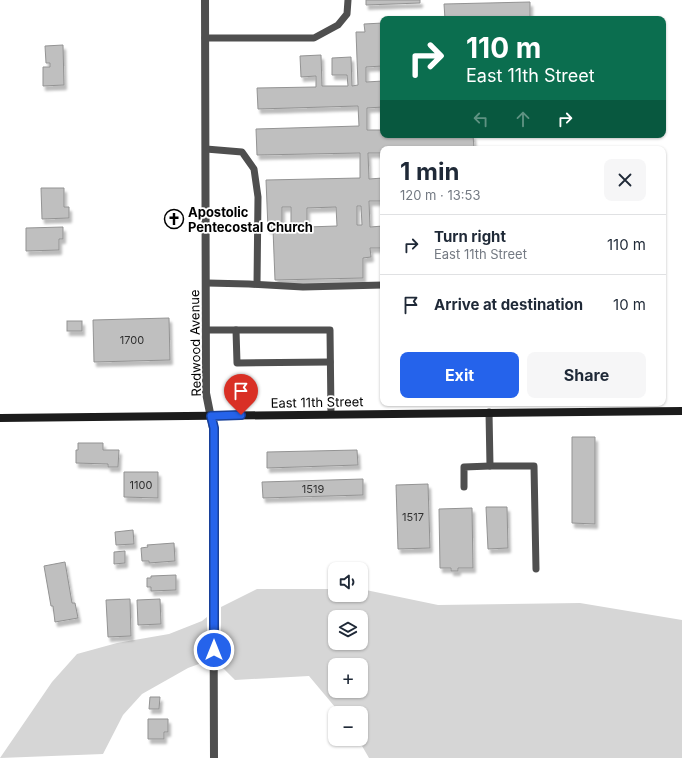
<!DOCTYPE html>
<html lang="en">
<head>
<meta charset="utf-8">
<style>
	:root { --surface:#fff; --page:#f6f6f7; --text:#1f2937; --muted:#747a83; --line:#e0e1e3; --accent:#2563eb }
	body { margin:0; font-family:Inter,sans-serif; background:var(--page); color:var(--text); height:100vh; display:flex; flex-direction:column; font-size:15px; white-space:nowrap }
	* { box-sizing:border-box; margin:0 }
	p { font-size:13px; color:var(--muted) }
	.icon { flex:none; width:22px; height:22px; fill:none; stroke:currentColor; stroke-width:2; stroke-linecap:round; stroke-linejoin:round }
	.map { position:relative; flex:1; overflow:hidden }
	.panel { position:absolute; left:380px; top:146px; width:286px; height:260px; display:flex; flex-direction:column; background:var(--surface); border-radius:8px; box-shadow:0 1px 3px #0004 }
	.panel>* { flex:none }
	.hud { position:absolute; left:380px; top:16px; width:286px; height:122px; border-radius:8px; box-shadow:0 1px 3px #0004; background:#0b6e4f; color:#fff; overflow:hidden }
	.tools { position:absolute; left:328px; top:562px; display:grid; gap:8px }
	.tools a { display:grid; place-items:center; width:40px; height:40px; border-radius:8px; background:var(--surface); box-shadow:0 1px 3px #0004; font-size:20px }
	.pin { position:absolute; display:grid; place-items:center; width:34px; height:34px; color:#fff; margin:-41px -17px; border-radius:50% 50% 50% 0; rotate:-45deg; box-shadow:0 0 4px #0007 }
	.pin .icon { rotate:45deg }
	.me { position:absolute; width:44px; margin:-22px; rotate:0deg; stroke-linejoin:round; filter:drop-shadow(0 0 3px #0008) }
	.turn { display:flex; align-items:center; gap:14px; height:84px; padding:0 20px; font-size:18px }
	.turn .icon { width:52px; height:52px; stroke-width:2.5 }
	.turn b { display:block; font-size:28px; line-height:34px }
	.lanes { display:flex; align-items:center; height:38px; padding:0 20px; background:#0003; justify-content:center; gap:20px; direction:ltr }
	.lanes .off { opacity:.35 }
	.round { display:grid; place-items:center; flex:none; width:42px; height:42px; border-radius:8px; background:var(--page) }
	.summary { display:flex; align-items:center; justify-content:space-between; height:68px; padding:0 20px }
	h1 { font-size:24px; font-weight:700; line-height:30px }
	.action { display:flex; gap:8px; margin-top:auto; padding:8px 20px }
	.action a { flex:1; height:46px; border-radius:8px; background:var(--accent); color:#fff; font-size:16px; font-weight:700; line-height:46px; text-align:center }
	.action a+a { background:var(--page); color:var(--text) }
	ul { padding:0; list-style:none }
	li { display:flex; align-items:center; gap:12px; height:60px; padding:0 20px; border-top:1px solid var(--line) }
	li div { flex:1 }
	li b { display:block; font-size:15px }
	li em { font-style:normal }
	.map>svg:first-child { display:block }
	.green { fill:#d6d6d6; fill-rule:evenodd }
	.building { fill:#bfbfbf; stroke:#939393; fill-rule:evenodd; filter:url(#shadow) }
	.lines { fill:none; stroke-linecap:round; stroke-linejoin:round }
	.lane { stroke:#4f4f4f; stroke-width:7 }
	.street { stroke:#4f4f4f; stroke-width:8 }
	.secondary { stroke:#1c1c1c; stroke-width:8 }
	.route-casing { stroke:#184099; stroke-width:10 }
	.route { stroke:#2563eb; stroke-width:7 }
	.labels { text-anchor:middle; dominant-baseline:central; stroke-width:3.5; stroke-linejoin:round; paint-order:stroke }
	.number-label { font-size:11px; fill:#303030 }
	.poi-label { font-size:13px; font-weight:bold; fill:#000; stroke:#fff; text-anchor:start }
	.street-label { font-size:13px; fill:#000; stroke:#fff }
</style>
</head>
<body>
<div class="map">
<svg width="682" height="758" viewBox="0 0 682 758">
	<defs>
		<filter id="shadow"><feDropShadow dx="2.5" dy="4.5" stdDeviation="1" flood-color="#0004"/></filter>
	</defs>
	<rect width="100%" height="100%" fill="#fff"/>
	<g class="green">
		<path d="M257 589H335V595H361V589L438 605 580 603 682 620V758H369L358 739H361V713H340L309 676 235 680 221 666V607ZM335 617H361V643H335ZM335 665H361V691H335Z"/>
		<polygon points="207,617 207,661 188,668 142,694 123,715 103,754 0,758 52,682 77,654 117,643 169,634 202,621"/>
	</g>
	<g class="building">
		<polygon points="366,0 420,0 420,3 366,5"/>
		<polygon points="530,2 530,19 445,19 444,4"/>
		<path d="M383 23V66L366 67V82L383 81V107L367 108V130H383V135H473L474 149H383V153H368L369 179 383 178V201H369L370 227 383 226V248H370L371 257 363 258V278L275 280 273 229H268L266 180 360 178V153L257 155 256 129 359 126 358 106 258 109 257 88 316 87V76L301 77 300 56 321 55 322 86H348L347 75H332V58L351 57 352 86 358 85 356 32H365L364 24ZM357 206H361L362 225H357ZM282 207H291V226H282ZM336 207 337 226 307 227V208Z"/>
		<polygon points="63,45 64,85 43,86 43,67 50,67 50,63 46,63 45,46"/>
		<polygon points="41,188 64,188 64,207 69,207 69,218 42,219"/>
		<polygon points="63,227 63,239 59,239 59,250 26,251 26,228"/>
		<polygon points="169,318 170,360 94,362 93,320"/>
		<rect x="67" y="321" width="15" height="10"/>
		<polygon points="572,437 595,437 595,524 572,523"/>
		<polygon points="78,443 103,443 103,450 119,450 118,467 108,467 108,464 76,463 76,450 78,450"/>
		<polygon points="357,450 358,465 267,468 267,452"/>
		<polygon points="124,472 158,472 158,498 124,497"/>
		<polygon points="363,479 363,495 263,498 262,482"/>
		<polygon points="428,484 430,548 398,549 396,485"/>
		<polygon points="486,507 507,507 508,548 488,549"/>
		<polygon points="472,508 473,568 458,568 458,571 451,571 451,568 440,568 439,509"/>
		<polygon points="133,530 134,544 116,545 115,532"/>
		<polygon points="174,543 175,561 149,563 149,561 142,561 141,548 148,547 147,545"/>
		<polygon points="125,551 125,563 114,564 114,552"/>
		<polygon points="65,562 72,603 75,603 78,618 55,622 53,606 51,606 44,566"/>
		<polygon points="176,575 176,590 151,591 151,587 147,587 147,578 151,578 151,576"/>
		<polygon points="130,599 131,636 108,637 106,600"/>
		<polygon points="160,599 161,624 138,625 137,600"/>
		<polygon points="150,697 160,697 159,709 149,709"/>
		<polygon points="148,719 168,719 168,732 164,732 164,739 148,739"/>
	</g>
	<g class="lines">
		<g class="lane">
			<polyline points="205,38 314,38 338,25 347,14 348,0"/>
			<polyline points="206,149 242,152 254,169 258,197 257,284"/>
			<polyline points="207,283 249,284 303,287 383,285"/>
			<polyline points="207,330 330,330 331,414"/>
			<polyline points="236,330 237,363 330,362"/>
			<polyline points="489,412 490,466 534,466 536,569"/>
			<polyline points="464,487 464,467 490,466"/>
		</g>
		<polyline class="street" points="205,0 206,393 213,428 214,758"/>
		<polyline class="secondary" points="0,418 682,411"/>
	</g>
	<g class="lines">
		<defs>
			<polyline id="route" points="214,650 214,428 211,416 241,415"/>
		</defs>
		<use href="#route" class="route-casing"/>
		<use href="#route" class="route"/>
	</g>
	<defs>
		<symbol id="church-ring" viewBox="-11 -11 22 22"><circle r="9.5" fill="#fff" stroke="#000" stroke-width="1.5"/><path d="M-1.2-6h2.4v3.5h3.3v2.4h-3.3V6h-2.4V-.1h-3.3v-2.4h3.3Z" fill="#000"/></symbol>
	</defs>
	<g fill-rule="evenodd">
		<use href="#church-ring" x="163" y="208" width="22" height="22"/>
	</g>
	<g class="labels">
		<g class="number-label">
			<text x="132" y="340">1700</text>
			<text x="141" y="485">1100</text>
			<text x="313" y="489">1519</text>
			<text x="413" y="517">1517</text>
		</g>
		<g class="poi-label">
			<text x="188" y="212">Apostolic<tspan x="188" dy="15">Pentecostal Church</tspan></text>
		</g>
		<g class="street-label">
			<text transform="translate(195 343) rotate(-91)">Redwood Avenue</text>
			<text transform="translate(317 402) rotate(-1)">East 11th Street</text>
		</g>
	</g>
</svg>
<div class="tools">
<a><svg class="icon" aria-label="sound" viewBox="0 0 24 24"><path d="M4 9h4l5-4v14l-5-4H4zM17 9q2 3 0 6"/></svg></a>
<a><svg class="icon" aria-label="layers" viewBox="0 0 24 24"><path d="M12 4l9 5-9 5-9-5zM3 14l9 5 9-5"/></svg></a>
<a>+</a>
<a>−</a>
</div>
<div class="pin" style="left:241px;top:415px;background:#d93025"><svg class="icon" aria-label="arrive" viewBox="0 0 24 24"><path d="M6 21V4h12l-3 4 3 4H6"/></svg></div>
<svg class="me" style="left:214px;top:650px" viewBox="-20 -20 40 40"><circle r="17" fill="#2563eb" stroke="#fff" stroke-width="3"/><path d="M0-11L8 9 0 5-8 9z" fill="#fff"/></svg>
<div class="hud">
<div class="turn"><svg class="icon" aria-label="right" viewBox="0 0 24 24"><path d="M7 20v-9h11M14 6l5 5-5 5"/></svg><div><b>110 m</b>East 11th Street</div></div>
<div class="lanes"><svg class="icon off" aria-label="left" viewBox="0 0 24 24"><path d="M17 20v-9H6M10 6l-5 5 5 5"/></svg><svg class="icon off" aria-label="ahead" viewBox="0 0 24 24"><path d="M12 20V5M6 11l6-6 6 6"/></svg><svg class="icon" aria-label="right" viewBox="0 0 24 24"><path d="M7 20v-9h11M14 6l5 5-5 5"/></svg></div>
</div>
<section class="panel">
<div class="summary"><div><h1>1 min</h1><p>120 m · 13:53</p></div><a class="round"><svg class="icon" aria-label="close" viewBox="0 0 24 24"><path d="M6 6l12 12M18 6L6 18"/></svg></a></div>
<ul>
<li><svg class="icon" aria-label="right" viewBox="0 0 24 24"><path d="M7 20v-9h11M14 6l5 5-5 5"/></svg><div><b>Turn right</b><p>East 11th Street</p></div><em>110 m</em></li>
<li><svg class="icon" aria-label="arrive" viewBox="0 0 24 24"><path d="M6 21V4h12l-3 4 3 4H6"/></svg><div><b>Arrive at destination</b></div><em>10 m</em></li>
</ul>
<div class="action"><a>Exit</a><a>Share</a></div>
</section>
</div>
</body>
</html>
